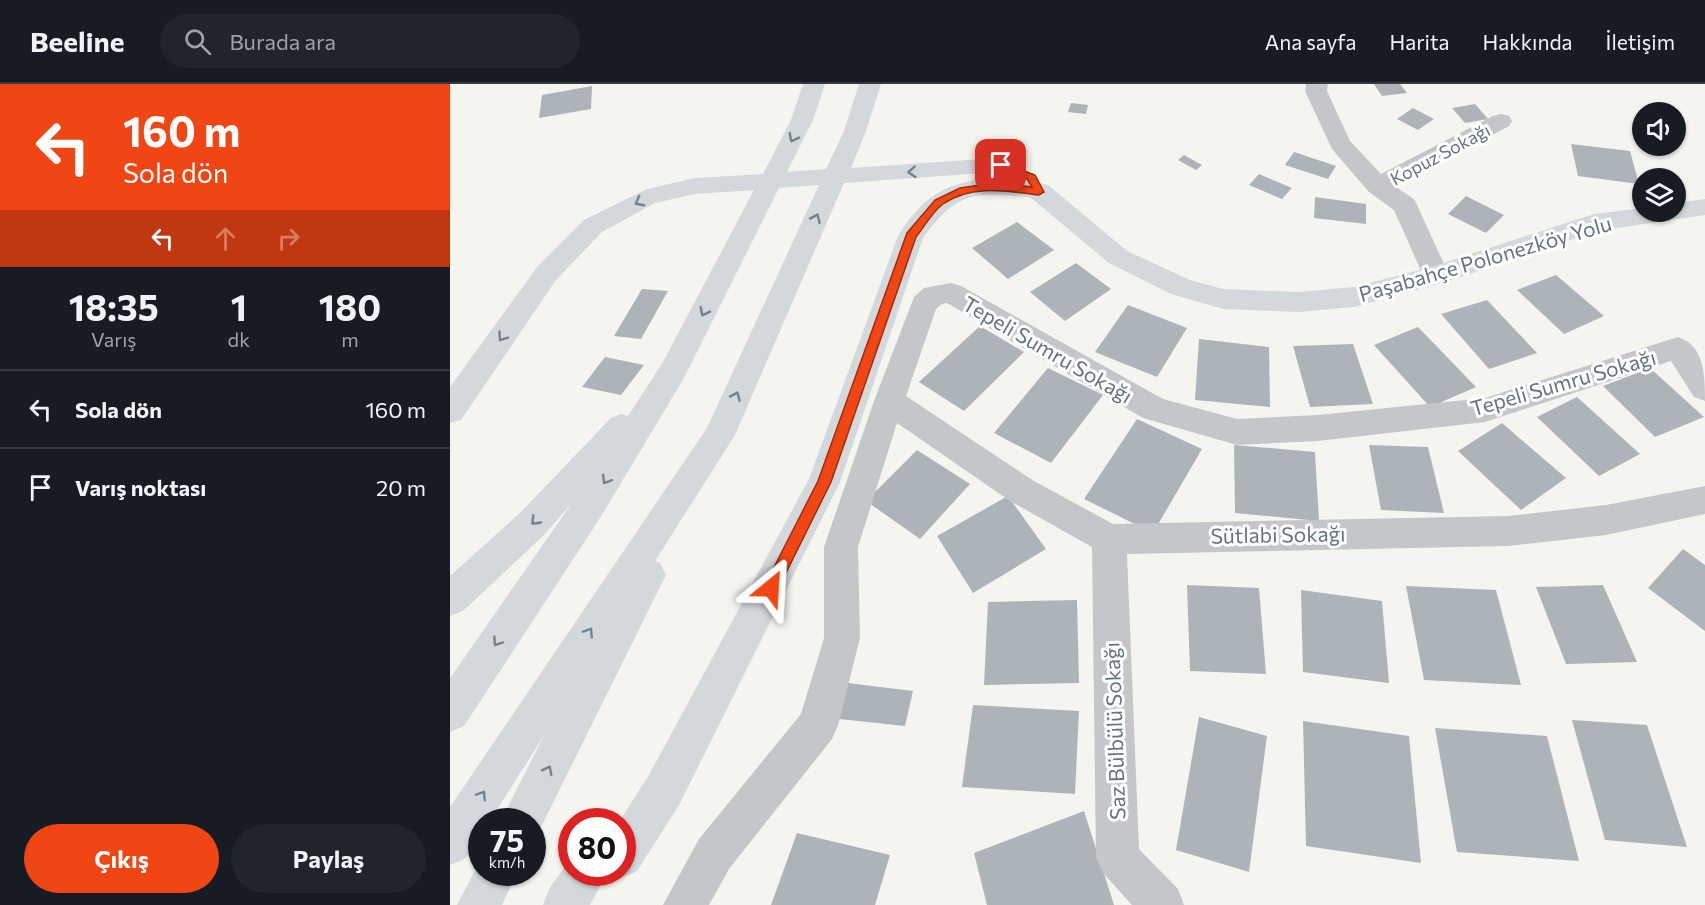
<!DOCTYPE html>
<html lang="tr">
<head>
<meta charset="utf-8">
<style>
	:root { --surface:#171b24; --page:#20242c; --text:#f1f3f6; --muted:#9ea1a6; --line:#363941; --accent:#f14613 }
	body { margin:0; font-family:Commissioner,sans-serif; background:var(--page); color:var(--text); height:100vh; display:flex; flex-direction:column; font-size:22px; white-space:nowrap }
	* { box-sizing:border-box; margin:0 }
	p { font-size:20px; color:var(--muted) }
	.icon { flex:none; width:33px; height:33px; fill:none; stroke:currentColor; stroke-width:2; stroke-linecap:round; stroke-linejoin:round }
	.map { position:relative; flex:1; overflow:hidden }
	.details { display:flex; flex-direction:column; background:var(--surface); width:450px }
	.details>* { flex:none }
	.hud { background:#f14613; color:#fff; overflow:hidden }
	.buttons { position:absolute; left:1182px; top:18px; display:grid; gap:12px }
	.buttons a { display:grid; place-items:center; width:54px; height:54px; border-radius:50%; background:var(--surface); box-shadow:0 2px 4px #0004; font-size:30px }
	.speed { position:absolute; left:18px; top:724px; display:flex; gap:12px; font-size:30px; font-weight:700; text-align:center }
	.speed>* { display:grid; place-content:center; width:78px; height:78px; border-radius:50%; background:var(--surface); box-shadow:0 2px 4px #0004; line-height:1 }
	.speed small { font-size:15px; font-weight:400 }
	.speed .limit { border:9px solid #d22; background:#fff; color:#111 }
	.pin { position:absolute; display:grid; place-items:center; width:51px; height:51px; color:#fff; margin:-26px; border-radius:12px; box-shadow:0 3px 9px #0006 }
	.me { position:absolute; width:66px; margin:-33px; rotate:27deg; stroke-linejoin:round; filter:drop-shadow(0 0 4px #0008) }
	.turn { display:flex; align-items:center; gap:21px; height:126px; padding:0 24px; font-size:27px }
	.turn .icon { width:78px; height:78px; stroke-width:2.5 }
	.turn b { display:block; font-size:42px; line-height:51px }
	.lanes { display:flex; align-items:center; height:57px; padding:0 24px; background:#0003; justify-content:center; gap:30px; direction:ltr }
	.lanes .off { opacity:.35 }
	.eta { display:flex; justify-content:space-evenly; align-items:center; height:102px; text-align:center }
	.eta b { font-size:36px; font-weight:700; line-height:42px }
	.button { display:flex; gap:12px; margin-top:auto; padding:12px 24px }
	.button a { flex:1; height:69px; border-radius:36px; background:var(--accent); color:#fff; font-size:24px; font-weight:700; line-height:69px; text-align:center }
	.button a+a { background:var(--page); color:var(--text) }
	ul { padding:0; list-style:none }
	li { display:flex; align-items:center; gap:18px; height:78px; padding:0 24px; border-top:2px solid var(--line) }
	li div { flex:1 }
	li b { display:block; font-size:22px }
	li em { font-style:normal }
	header { display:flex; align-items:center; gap:36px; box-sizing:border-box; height:84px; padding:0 30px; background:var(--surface); border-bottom:2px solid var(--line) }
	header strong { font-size:28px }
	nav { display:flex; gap:33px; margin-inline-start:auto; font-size:21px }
	.search { width:420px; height:54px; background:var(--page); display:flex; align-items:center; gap:15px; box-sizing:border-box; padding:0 21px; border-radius:33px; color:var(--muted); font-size:22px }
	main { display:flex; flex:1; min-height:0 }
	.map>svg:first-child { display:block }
	.building { fill:#acb4b9 }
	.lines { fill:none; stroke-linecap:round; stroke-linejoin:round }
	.minor { fill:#c3c7ca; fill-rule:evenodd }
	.major { fill:#d2d8dc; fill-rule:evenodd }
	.highway { fill:#d2d8dc; fill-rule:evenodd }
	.oneway { stroke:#728391 }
	.route { fill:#f14613; stroke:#9d2e0c; stroke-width:1.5 }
	.labels { text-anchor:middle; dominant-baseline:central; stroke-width:6; stroke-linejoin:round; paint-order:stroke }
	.far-street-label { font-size:18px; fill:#617484; stroke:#fff }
	.street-label { font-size:21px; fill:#617484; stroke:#fff }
</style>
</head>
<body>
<header>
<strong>Beeline</strong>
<div class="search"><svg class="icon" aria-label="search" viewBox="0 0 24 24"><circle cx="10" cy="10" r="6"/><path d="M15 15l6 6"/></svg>Burada ara</div>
<nav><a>Ana sayfa</a><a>Harita</a><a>Hakkında</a><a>İletişim</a></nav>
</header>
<main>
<section class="details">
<div class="hud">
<div class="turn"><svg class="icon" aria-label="left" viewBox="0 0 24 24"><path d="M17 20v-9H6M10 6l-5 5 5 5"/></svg><div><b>160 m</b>Sola dön</div></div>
<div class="lanes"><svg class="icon" aria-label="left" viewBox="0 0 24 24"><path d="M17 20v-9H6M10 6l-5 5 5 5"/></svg><svg class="icon off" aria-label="ahead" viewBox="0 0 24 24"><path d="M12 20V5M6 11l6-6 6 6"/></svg><svg class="icon off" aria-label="right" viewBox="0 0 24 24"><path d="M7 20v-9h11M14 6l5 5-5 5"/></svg></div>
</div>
<div class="eta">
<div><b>18:35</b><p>Varış</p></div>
<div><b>1</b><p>dk</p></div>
<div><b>180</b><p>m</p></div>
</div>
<ul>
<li><svg class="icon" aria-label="left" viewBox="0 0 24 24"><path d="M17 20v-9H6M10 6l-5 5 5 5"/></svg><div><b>Sola dön</b></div><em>160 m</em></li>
<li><svg class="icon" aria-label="arrive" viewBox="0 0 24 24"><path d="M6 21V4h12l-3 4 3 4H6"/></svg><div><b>Varış noktası</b></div><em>20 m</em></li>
</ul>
<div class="button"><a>Çıkış</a><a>Paylaş</a></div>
</section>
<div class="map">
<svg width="1255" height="821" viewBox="0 0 1255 821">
	<rect width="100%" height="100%" fill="#f5f5f0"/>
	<g class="building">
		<polygon points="924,0 950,0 957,9 932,12"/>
		<polygon points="142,2 141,25 89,34 92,11"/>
		<polygon points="621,19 638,21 636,30 618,28"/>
		<polygon points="1025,20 1038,35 1015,39 1002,24"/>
		<polygon points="963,24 984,35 968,46 947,35"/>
		<polygon points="1121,60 1180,67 1189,100 1128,92"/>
		<polygon points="844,68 886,82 878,95 835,81"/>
		<polygon points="734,71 752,81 746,86 728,76"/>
		<polygon points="809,90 842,104 832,115 799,101"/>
		<polygon points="1016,112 1054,131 1036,149 998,130"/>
		<polygon points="865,113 916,120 916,140 864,134"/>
		<polygon points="567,138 604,166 558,195 522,164"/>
		<polygon points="626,179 661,205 615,237 580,208"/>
		<polygon points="1106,191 1154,232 1114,250 1067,206"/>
		<polygon points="192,205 218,207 191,255 164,252"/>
		<polygon points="1037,216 1087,269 1039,285 991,230"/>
		<polygon points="678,221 737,244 707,293 645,268"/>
		<polygon points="530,242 574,268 514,327 469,298"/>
		<polygon points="968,243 1026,303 980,323 924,261"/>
		<polygon points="749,255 819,263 820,323 745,316"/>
		<polygon points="903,260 923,320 860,323 843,262"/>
		<polygon points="155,273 194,281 171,311 132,303"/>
		<polygon points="598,284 653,311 601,379 544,349"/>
		<polygon points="1200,284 1254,333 1205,353 1153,302"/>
		<polygon points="1127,313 1190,370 1149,392 1087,333"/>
		<polygon points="687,335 752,365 703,449 634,415"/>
		<polygon points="1052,339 1116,394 1071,426 1008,367"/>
		<polygon points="784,361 865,368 869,437 785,429"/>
		<polygon points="919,361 978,363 994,429 931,426"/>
		<polygon points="467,366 520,400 470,455 416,417"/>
		<polygon points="558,412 596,465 523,509 487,452"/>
		<polygon points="1233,465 1255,481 1255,547 1198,504"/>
		<polygon points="737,501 809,504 816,590 740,587"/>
		<polygon points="1153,501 1187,578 1116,580 1086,503"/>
		<polygon points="956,502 1046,506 1071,601 974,596"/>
		<polygon points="851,506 932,517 939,599 853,588"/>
		<polygon points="627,516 629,599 534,601 538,518"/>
		<polygon points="398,599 463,607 455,642 389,635"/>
		<polygon points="523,621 629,627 625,710 512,703"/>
		<polygon points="749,633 817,652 799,788 726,766"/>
		<polygon points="1122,636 1197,641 1237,763 1155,756"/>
		<polygon points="853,637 959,652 971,779 856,762"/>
		<polygon points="985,644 1097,652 1129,777 1007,768"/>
		<polygon points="634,727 664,821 537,821 524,769"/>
		<polygon points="347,749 440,771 425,821 321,821"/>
	</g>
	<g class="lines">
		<g class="minor">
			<polygon points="856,0 878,0 877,7 900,57 931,90 1043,32 1051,30 1059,32 1062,37 1059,42 946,103 964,115 967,121 999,191 996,198 986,200 976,198 944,126 919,108 882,65 855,7"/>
			<path d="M501 199 511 202 713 315 787 335 868 331 1035 314 1228 253C1255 262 1255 292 1255 317L1244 313 1221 277 1035 338 868 357 787 361 693 334 497 219 492 220 486 225 456 312 584 397 663 440 1058 432 1156 421 1255 402V430L1156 451 1058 462 677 470 689 765 728 805 734 821H682L653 789 646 774 642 463 560 417 447 339 408 463 410 554 388 641 382 655 279 785 259 821H213L249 755 351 630 374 554V463L424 317 464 213 474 204Z"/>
		</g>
		<polygon class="major" points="589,99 598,101 677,167 740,196 773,205 849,208 904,203 981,183 1144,130 1192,124 1192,128 1226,128 1226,119 1255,115 1255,131 1147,147 996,198 904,223 849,228 773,225 721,210 659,179 580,113 577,107 580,101"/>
		<g class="highway">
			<polygon points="353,0 375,0 363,36 337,88 376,85 394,47 409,0 431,0 416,47 401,84 547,74 555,76 559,81 555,86 547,88 394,99 285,351 205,477 210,479 216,491 86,753 82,754 82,738 50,738 95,650 39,738 32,738 32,749 15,775 0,781 0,723 257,344 369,101 329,104 234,294 150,434 14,642 0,648 0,594 122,419 94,451 13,527 0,532 0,492 70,429 161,334 172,330 178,332 213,278 304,106 245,110 205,119 152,148 106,196 11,336 0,339 0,303 88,182 134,136 197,105 245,94 313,90 341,36"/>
			<path d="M537 95 598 101 601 107 598 113C586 116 576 113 565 112 516 107 502 115 473 154L390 398 229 721 187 787 172 794 161 789H172V738H169L199 691 359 395 448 152C471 115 493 99 537 95Z"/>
			<polygon points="32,773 32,789 67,789 52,821 7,821"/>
			<polygon points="122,773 122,789 157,789 140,821 93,821 99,805"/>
		</g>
	</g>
	<defs><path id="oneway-chevron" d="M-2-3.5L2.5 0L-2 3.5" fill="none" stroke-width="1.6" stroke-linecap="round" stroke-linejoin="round" transform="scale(1.5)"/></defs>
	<g class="oneway">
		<use href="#oneway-chevron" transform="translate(343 54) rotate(117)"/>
		<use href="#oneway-chevron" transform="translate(462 88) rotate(176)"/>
		<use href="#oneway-chevron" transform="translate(189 118) rotate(152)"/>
		<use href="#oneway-chevron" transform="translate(366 134) rotate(-66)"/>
		<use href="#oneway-chevron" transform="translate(254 228) rotate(117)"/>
		<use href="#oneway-chevron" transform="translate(52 253) rotate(125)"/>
		<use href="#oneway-chevron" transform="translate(286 312) rotate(-66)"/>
		<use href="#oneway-chevron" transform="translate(156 396) rotate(122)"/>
		<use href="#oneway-chevron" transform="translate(85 437) rotate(134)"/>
		<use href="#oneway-chevron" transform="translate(139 548) rotate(-57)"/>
		<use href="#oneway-chevron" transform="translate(47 558) rotate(124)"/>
		<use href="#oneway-chevron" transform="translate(98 686) rotate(-63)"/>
		<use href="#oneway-chevron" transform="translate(32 711) rotate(-57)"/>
	</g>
	<path class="route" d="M551 78 585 91 594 108 589 111C557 107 521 100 493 120 483 127 474 143 466 153L381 398 326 509 321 511 316 509 314 504 316 499 368 397 457 149 485 116 510 104 544 99 582 103 577 95 548 83V79Z"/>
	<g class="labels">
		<g class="far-street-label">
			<text transform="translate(990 70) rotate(-28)">Kopuz Sokağı</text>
		</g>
		<g class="street-label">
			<text transform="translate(1035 174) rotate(-16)">Paşabahçe Polonezköy Yolu</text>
			<text transform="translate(598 265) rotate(30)">Tepeli Sumru Sokağı</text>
			<text transform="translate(1113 298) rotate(-16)">Tepeli Sumru Sokağı</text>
			<text transform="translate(828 450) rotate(-1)">Sütlabi Sokağı</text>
			<text transform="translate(664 647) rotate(-92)">Saz Bülbülü Sokağı</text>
		</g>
	</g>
</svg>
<div class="buttons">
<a><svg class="icon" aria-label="sound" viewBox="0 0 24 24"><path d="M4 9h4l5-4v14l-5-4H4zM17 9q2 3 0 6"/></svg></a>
<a><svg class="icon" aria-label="layers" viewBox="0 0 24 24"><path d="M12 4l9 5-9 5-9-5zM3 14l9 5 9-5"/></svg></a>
</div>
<div class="speed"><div>75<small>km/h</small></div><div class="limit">80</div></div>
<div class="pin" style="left:551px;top:81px;background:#d93025"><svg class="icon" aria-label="arrive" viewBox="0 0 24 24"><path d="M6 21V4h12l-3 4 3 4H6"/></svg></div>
<svg class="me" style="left:321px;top:504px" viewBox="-20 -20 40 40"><path d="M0-17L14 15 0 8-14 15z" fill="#f14613" stroke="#fff" stroke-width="4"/></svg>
</div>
</main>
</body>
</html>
